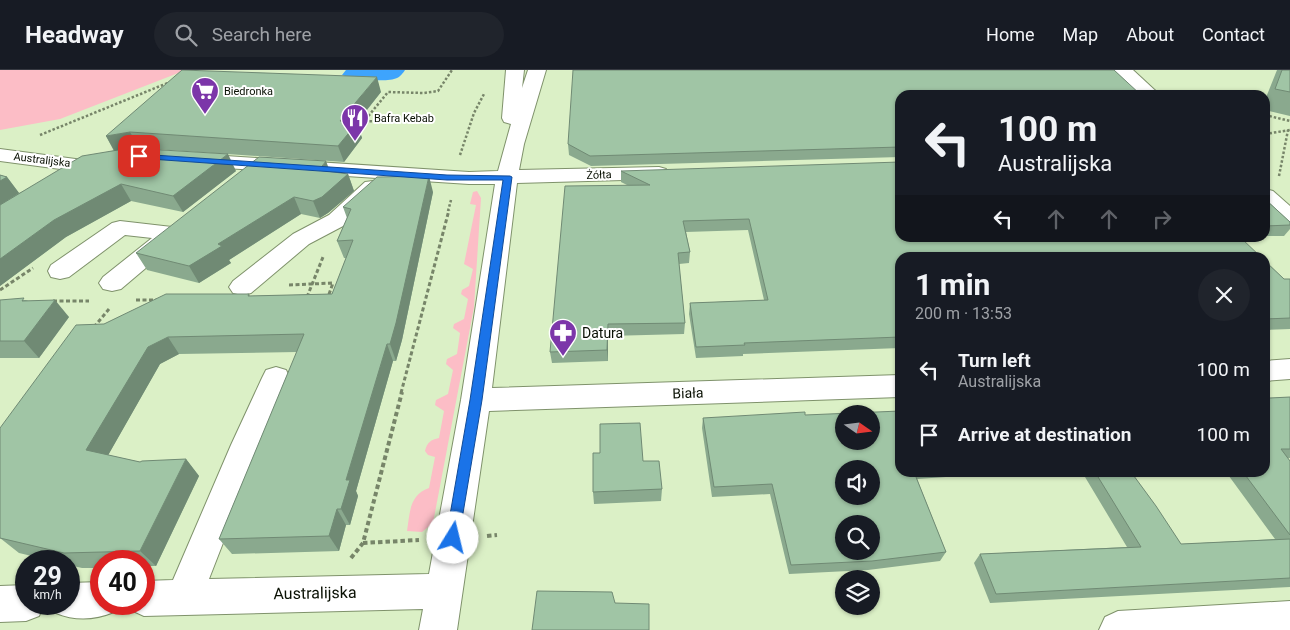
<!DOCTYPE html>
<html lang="en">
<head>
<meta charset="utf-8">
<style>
	:root { --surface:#171b24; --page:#20242c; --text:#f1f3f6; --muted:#9ea1a6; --line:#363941 }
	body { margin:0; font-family:Roboto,sans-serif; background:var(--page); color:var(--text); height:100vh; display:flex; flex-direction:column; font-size:19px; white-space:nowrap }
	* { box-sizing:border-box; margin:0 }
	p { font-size:16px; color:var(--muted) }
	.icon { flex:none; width:28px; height:28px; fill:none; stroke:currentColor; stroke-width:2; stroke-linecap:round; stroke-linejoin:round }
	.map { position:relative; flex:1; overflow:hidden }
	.side { position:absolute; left:895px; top:182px; width:375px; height:225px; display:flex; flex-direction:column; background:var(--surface); border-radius:15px; box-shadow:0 1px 4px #0004 }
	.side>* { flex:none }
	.top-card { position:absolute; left:895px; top:20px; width:375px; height:152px; border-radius:15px; box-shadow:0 1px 4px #0004; background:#171b24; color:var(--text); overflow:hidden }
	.needle { width:32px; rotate:104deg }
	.buttons { position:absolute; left:835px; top:335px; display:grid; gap:10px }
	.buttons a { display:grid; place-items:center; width:45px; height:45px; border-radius:50%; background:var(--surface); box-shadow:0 1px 4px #0004; font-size:25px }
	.speed { position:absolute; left:15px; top:480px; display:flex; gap:10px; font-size:25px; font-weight:700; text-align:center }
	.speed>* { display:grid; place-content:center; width:65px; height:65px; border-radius:50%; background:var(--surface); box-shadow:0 1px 4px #0004; line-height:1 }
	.speed small { font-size:12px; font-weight:400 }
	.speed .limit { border:8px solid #d22; background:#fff; color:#111 }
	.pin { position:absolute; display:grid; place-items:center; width:42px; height:42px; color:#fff; margin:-21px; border-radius:10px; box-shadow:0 2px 8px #0006 }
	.me { position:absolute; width:55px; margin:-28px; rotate:9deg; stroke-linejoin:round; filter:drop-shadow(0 0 4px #0008) }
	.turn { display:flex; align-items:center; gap:18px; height:105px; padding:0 20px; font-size:22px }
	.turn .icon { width:65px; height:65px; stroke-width:2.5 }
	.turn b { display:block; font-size:35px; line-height:42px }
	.lanes { display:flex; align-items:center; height:48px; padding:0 20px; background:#0003; justify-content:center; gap:25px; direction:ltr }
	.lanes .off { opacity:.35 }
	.round { display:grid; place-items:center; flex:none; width:52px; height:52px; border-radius:26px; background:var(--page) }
	.head { display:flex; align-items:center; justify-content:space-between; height:85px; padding:0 20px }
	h1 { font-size:30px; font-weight:700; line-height:38px }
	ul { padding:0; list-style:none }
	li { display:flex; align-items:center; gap:15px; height:65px; padding:0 20px }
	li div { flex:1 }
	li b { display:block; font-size:19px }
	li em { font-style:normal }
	header { display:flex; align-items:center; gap:30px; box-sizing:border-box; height:70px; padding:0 25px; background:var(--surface); border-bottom:1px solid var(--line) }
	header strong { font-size:24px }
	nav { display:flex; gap:28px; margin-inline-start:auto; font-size:18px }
	.search { width:350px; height:45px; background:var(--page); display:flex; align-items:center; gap:12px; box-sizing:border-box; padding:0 18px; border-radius:28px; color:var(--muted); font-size:19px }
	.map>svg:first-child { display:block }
	.green { fill:#fcbdc6 }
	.water { fill:#3ea4fd }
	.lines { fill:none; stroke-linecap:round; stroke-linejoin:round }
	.minor-casing { stroke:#7f926b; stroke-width:2 }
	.path-far2 { stroke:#778569; stroke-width:2.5; stroke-dasharray:2.5 2; stroke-linecap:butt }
	.path-far1 { stroke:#778569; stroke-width:3; stroke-dasharray:4 2.5; stroke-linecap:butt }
	.path { stroke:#778569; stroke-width:4; stroke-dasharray:4.5 3; stroke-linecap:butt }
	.minor { fill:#fff; fill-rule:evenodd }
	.wall { fill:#8aa98e }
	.shaded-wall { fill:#708a74 }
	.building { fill:#a0c5a5; stroke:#708a74; fill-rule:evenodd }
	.route { fill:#1a73e8; stroke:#114b97 }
	.labels { text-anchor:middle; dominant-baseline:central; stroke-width:4; stroke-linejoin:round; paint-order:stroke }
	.far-poi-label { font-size:11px; fill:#091003; stroke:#fff; text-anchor:start }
	.far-street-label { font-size:11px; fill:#091003; stroke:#fff }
	.poi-label { font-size:14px; fill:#091003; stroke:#fff; text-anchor:start }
	.street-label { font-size:14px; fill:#091003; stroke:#fff }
	.near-street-label { font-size:16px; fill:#091003; stroke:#fff }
</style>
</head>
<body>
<header>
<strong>Headway</strong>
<div class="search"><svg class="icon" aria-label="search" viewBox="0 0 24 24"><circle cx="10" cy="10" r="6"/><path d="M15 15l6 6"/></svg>Search here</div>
<nav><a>Home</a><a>Map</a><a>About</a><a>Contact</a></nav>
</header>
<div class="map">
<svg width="1290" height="560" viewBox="0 0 1290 560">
	<rect width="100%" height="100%" fill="#dbf0c6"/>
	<g class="green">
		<polygon points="0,0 186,0 60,49 0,60"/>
		<path d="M477 121 481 128 474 237 433 453 422 462 407 461C410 443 409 425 429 418L435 387 428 385 425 381C427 372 431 370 439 368L444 341 435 335 436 330 448 324 453 300 446 294 447 289 457 284 460 263 453 258 454 254 464 249 468 229 461 224 462 220 469 216 473 199 464 194 476 135 470 134 473 122Z"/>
	</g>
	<path class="water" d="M346 0H405C403 3 400 7 397 8 387 13 352 9 342 5Z"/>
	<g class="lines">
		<defs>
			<g id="minor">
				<polygon points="506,0 524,0 522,18 528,0 546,0 524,74 519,100 659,97 666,99 669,103 666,107 659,109 517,113 492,318 900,305 900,327 489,341 457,560 419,560 423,539 144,546 131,540 128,534 144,534 144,511 173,510 231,375 262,308 266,300 276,297 286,300 290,308 261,375 209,509 429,504 461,330 495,114 469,114 195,96 188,94 185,90 188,86 195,84 469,102 498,101 511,54 504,52 502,48"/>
				<polygon points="1114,0 1133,0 1160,25 1140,25"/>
				<polygon points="0,79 83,90 90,92 93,96 90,100 83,102 0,91"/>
				<polygon points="373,111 381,112 384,117 345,155 309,174 251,223 242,225 233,223 229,217 233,211 293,164 329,145 365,112"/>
				<polygon points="1265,119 1273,121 1290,136 1290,154 1282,152 1265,137"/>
				<polygon points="120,151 172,157 180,159 184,164 180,169 121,219 112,221 103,219 99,213 103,207 152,168 125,165 69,207 60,209 51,207 48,201 51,195 112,153"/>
				<polygon points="1290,289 1290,309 1265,311 1265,291"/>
				<path d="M101 512V534H118L114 542C95 550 75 551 56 543L52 534H69V513Z"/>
				<polygon points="26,515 26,534 44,534 39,546 26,551 0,552 0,516"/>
				<polygon points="1290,531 1290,560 1099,560 1105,547 1118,541"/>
			</g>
		</defs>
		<use href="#minor" class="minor-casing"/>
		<g class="path-far2">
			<polyline points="1176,23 1184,25"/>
			<polyline points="1265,45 1290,51"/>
			<polyline points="365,51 394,52"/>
			<polyline points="357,60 388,22 424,23 438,21 452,0"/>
			<polyline points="1265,64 1290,60"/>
			<polyline points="40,65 170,12"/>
			<polyline points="460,85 474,43 484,24"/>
			<polyline points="1279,106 1288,60"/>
			<polyline points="448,141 451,130"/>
		</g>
		<g class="path-far1">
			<polyline points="289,215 333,213 328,227"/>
			<polyline points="0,220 33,198"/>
			<polyline points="307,227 323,187"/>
			<polyline points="136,230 157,230"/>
			<polyline points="53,231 89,231"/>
			<polyline points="94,257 109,239"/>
			<polyline points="401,323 449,140"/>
		</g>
		<g class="path">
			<polyline points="487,466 497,465"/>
			<polyline points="363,473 419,470"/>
			<polyline points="351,488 363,473 402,322"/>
		</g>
		<use href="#minor" class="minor"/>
	</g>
	<g class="wall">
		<polygon points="1277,0 1290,0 1290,46 1265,40 1265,30"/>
		<polygon points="381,22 357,53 362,68 344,92 139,78 236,101 183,142 131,131 66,167 0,216 0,105 7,107 19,123 114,81 106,66"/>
		<polygon points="900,25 900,87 591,96 569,85 568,74"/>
		<polygon points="330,101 348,104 354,121 328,143 320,148 301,144 229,190 231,193 199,213 147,200 136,183"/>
		<polygon points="621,101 900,188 900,278 743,284 743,286 696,288 689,244 690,233 764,230 748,160 686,162 690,182 689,193 679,194 685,253 684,264 608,266 608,291 552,293 550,282 629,116 621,112"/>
		<polygon points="433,122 402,270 396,291 393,291 356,421 358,426 350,455 346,455 339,481 232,484 219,469 297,282 179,284 160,294 108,385 140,392 186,389 199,406 156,496 144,496 144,491 101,491 101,498 82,498 69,495 69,491 53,491 19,483 0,468 104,254 249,224 250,226 332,224 346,188 344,188 337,171 347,148 343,137"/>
		<polygon points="1265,129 1290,152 1290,159 1284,166 1265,166"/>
		<polygon points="1265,191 1284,209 1290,209 1290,259 1265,260"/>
		<polygon points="0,230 26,230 69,247 39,288 0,288"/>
		<polygon points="1290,327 1290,388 1288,388 1290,391 1290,517 990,533 974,493 980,484 1127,477 1082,402 1131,402 1181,474 1275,469 1226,402 1265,402 1270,328"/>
		<polygon points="805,345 900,402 1018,402 917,409 946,482 940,491 868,500 789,504 770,424 712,427 702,358 703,348"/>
		<polygon points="643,391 662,419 661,431 594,434 593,422"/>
	</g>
	<g class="shaded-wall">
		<polygon points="377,7 381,22 345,67 340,51"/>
		<polygon points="357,53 362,68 344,92 338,76"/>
		<polygon points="130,62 139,78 115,82 106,66"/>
		<polygon points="228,84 236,101 183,142 173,126"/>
		<polygon points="326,91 332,107 319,100"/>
		<polygon points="348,104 354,121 328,143 320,148 313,131"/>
		<polygon points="429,106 433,122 402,270 396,291 390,274"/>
		<polygon points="7,107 19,123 0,135 0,111"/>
		<polygon points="121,114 131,131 66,167 0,216 0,189 54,150"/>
		<polygon points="294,127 301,144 229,190 231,193 199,213 189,196 218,174"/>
		<polygon points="55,230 69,247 39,288 24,271"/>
		<polygon points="608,254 608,291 607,280"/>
		<polygon points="168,267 179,284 160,294 102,396 86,380 148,277"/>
		<polygon points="387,274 393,291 356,421 358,426 350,455 341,439 346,410"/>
		<polygon points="186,389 199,406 156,496 140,481"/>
		<polygon points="337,439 346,455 339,481 329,466"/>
	</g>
	<g class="building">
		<polygon points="182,0 377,7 340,51 357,53 338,76 130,62 106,66"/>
		<polygon points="573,0 1114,0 1141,25 900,25 900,77 590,86 568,74"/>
		<polygon points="1282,0 1290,0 1290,22 1275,19"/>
		<polygon points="130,78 228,84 173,126 121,114 54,150 0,189 0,135 82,86"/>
		<polygon points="259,87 326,91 319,100 348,104 322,127 313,131 294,127 218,174 222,176 189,196 136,183"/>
		<polygon points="900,92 900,168 1241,168 1262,188 900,188 900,267 744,273 745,275 696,277 690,233 768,230 749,149 683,151 690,182 678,183 685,253 608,254 607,280 550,282 565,116 650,115 621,101"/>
		<polygon points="0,105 7,107 0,111"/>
		<polygon points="429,106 396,253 390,274 387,274 346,410 350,410 341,439 337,439 329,466 219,469 304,264 168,267 148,277 86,380 140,392 142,391 186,389 140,481 64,483 0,468 0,358 76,255 104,254 166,224 249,224 248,226 332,224 353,170 337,171 351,139 343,137 377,107"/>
		<polygon points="1265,129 1290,152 1290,155 1265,156"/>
		<polygon points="1265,191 1284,209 1290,209 1290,248 1265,249"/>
		<polygon points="24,228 22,231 55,230 24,271 0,271 0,230"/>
		<polygon points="1265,323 1266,323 1270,328 1290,327 1290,379 1281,379 1290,391 1290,465 1243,402 1265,402"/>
		<path d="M900 341V402H914L946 482 872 491 791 495 772 414 714 417 703 348 805 342V345ZM844 344H871V371H844ZM844 399H871V426H844ZM844 454H871V481H844Z"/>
		<polygon points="640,353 643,391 659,391 662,419 593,422 593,383 600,383 600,354"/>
		<polygon points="1095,402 1131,402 1156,436 1181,474 1290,469 1290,508 996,524 980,484 1141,477"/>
		<polygon points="537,521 612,522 615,533 649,534 649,560 532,560"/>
	</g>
	<polygon class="route" points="139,84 447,105 510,106 512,107 482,330 458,473 453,475 448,473 446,468 470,330 503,110 447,110 136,88 136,85"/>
	<defs>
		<symbol id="supermarket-pin" viewBox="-11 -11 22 30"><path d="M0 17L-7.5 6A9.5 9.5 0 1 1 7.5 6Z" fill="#7c36a9" stroke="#fff"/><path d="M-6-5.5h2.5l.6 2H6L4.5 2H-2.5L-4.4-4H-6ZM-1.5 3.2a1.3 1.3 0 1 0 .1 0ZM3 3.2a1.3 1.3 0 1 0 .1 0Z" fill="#fff"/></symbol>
		<symbol id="restaurant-pin" viewBox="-11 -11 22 30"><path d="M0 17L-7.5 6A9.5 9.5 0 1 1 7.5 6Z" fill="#7c36a9" stroke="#fff"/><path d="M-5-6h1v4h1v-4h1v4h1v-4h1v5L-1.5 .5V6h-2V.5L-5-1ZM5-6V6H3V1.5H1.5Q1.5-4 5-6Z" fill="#fff"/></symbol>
		<symbol id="pharmacy-pin" viewBox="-11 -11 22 30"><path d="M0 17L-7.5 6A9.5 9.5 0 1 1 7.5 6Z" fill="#7c36a9" stroke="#fff"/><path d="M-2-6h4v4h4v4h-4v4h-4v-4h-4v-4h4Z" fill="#fff"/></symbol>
	</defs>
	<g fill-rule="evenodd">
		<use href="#supermarket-pin" x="189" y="5" width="32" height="43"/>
		<use href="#restaurant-pin" x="339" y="32" width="32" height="43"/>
		<use href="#pharmacy-pin" x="547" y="247" width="32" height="43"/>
	</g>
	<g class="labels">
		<g class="far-poi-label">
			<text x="224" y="21">Biedronka</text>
			<text x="374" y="48">Bafra Kebab</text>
		</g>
		<g class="far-street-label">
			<text transform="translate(42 90) rotate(7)">Australijska</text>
			<text transform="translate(599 105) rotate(-2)">Żółta</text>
		</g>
		<g class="poi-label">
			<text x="582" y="263">Datura</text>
		</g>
		<g class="street-label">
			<text transform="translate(688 323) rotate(-2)">Biała</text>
		</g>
		<g class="near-street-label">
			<text transform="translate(315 523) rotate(-1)">Australijska</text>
		</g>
	</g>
</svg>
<div class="buttons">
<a><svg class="needle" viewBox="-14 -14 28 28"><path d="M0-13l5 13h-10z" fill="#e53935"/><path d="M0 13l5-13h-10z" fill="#9ea1a6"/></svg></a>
<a><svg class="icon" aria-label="sound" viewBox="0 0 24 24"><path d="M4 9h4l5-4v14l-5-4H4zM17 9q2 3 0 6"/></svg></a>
<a><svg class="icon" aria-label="search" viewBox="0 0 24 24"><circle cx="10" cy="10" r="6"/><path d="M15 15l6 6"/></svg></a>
<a><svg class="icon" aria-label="layers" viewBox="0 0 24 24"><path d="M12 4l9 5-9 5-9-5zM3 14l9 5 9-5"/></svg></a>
</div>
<div class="speed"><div>29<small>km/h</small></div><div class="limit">40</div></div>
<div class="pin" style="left:139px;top:86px;background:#d93025"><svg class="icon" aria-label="arrive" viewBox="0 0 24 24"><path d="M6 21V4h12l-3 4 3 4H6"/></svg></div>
<svg class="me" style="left:453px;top:468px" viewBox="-20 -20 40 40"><circle r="19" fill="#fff"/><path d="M0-13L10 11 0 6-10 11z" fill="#1a73e8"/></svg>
<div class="top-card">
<div class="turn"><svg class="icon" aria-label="left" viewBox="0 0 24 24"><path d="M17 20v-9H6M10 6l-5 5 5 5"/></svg><div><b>100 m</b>Australijska</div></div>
<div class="lanes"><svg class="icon" aria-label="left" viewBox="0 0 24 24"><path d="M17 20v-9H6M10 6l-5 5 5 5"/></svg><svg class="icon off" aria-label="ahead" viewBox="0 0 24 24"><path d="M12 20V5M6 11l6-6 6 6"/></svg><svg class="icon off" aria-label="ahead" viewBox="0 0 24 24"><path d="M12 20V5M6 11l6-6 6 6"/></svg><svg class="icon off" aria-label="right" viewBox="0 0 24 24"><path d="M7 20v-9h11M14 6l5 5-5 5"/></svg></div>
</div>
<section class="side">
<div class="head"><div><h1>1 min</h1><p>200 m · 13:53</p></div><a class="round"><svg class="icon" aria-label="close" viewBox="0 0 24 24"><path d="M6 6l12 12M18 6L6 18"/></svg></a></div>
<ul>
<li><svg class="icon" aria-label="left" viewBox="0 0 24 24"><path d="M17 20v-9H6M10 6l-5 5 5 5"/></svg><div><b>Turn left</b><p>Australijska</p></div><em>100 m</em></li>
<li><svg class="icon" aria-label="arrive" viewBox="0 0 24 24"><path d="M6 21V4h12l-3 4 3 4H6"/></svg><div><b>Arrive at destination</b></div><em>100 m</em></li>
</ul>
</section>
</div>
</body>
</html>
